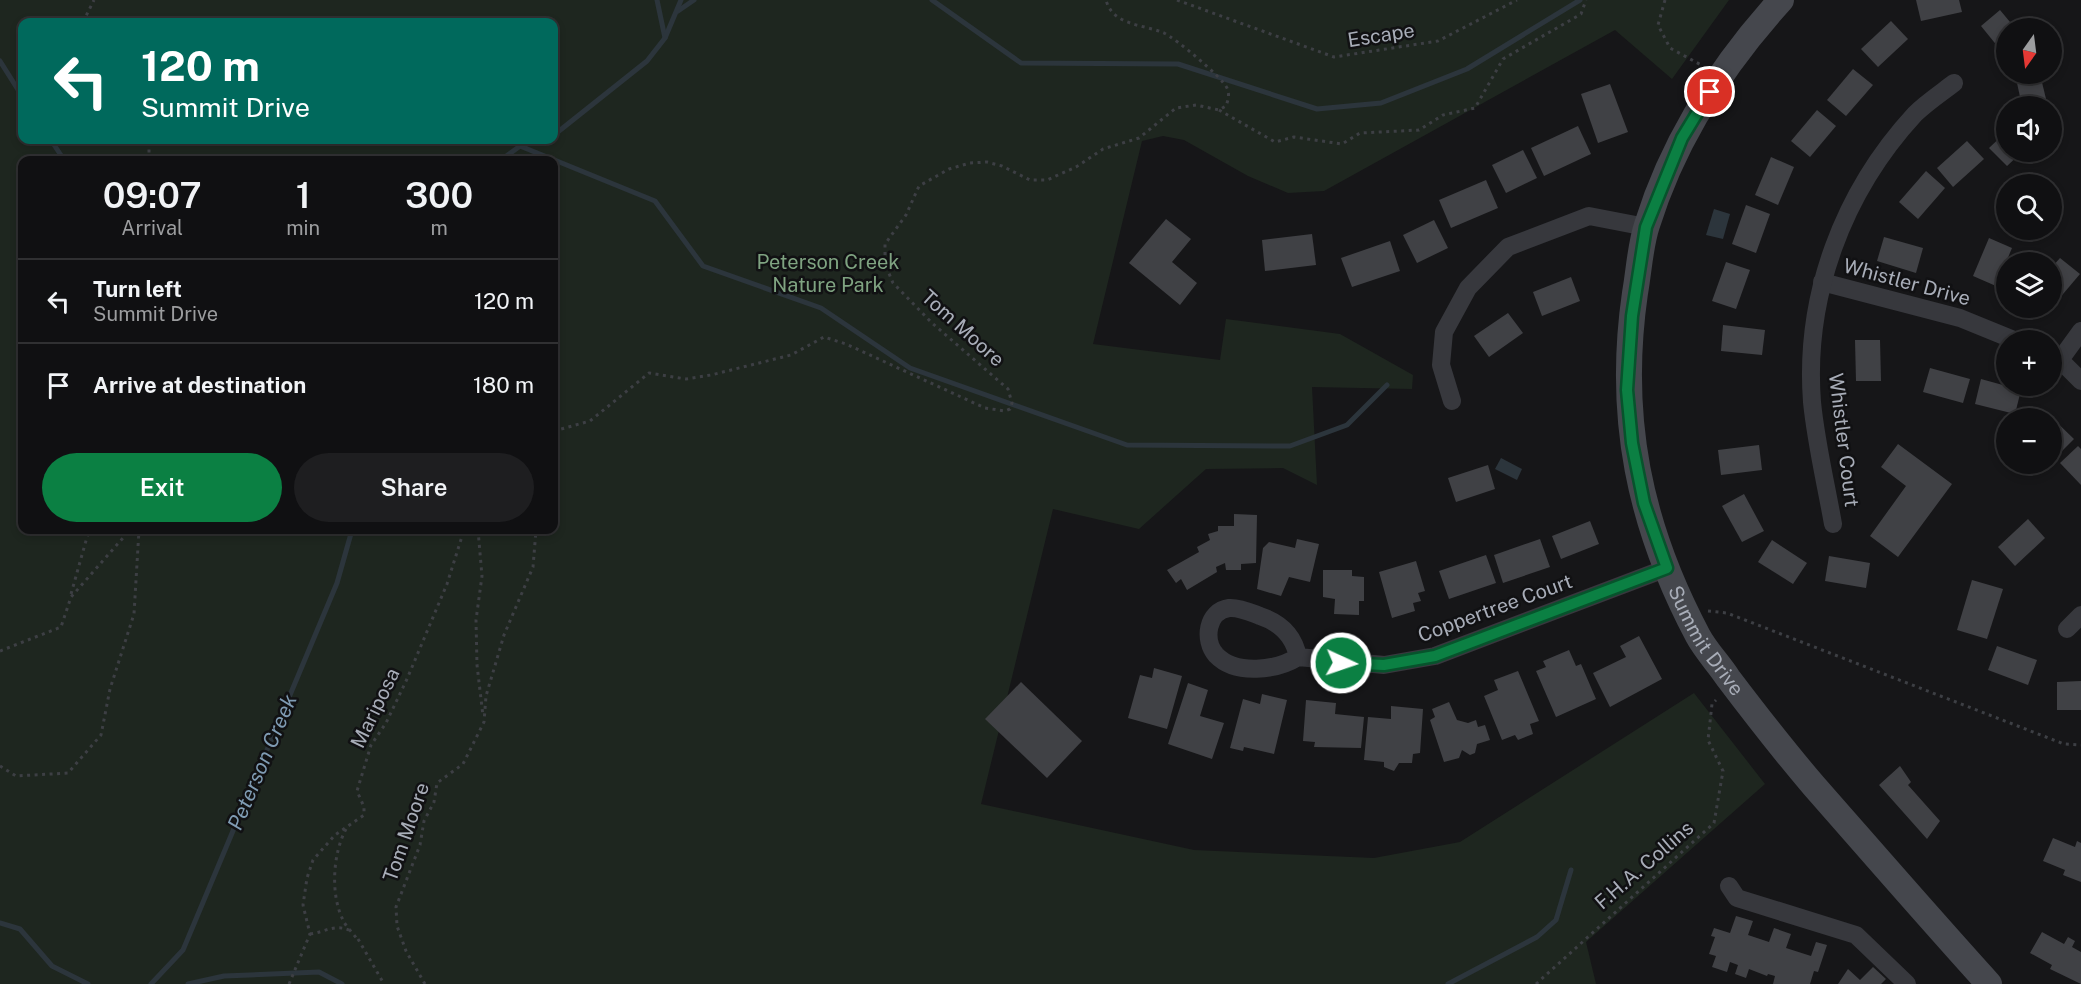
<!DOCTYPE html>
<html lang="en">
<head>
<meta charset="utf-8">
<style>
	:root { --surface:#101012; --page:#1e1e20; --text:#f1f3f6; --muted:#9c9d9f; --line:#303032; --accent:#0b8043 }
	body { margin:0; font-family:"Public Sans",sans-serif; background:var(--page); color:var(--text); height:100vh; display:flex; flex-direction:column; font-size:22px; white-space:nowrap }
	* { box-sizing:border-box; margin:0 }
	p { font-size:20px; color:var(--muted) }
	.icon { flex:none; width:33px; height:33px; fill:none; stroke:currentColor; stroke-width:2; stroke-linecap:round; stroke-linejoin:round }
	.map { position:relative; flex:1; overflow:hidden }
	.drawer { position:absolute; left:18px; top:156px; width:540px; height:378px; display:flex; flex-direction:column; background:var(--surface); border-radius:12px; box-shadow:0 3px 9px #0003,0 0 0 2px var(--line) }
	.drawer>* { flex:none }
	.banner { position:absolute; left:18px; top:18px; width:540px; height:126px; border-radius:12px; box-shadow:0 3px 9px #0003,0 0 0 2px var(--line); background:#00695c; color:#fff; overflow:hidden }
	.needle { width:39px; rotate:194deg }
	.fabs { position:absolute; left:1996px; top:18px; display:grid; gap:12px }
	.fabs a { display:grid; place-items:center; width:66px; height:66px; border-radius:50%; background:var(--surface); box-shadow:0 3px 9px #0003,0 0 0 2px var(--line); font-size:30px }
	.pin { position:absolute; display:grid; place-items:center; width:51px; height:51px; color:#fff; margin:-26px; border:3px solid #fff; border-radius:50%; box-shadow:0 2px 6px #0007 }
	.me { position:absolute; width:66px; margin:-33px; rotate:93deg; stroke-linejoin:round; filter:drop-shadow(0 0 4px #0008) }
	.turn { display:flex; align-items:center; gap:21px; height:126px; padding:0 24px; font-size:27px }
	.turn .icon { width:78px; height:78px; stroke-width:2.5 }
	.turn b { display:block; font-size:42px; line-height:51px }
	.eta { display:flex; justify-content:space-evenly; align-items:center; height:102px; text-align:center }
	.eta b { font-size:36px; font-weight:600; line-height:42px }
	.cta { display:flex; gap:12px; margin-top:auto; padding:12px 24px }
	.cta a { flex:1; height:69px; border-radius:36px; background:var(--accent); color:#fff; font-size:24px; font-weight:600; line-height:69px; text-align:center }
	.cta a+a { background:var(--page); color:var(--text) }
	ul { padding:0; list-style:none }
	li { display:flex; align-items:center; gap:18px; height:84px; padding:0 24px; border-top:2px solid var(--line) }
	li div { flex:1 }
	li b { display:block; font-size:22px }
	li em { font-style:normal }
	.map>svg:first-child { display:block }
	.green { fill:#1e261f; fill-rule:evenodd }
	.water { fill:#2c353c }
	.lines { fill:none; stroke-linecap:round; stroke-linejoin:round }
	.stream { stroke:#2c353c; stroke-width:5 }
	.building { fill:#404145 }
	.path { stroke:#3d3f44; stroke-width:3; stroke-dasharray:3 4.5; stroke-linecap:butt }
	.street { stroke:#37383d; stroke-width:18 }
	.secondary { stroke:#45474d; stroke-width:26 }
	.route-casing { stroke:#07532c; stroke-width:15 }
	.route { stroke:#0b8043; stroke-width:10 }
	.labels { text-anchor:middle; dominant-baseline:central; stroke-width:5; stroke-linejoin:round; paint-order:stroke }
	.street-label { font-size:20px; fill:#a8adb8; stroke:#111113 }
	.park-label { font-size:20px; fill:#7fa381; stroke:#111113 }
	.water-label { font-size:21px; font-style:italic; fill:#7f9bb3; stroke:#111113 }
</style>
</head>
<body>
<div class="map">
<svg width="2081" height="984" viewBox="0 0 2081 984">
	<rect width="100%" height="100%" fill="#161618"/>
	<path class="green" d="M0 0H1729L1672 79 1615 30 1324 191 1288 193 1248 176 1184 140 1163 136 1142 141 1093 344 1220 360 1226 319 1340 334 1413 375 1412 389 1312 387 1317 485 1283 468 1206 469 1139 529 1053 509 981 804 1194 850 1374 858 1460 842 1694 693 1765 784 1586 942 1596 984H0ZM22 22H554V140H22ZM22 160H554V530H22Z"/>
	<g class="water">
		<polygon points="1714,209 1730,214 1723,239 1706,235"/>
		<polygon points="1501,458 1522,469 1517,480 1495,469"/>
	</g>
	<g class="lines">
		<g class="stream">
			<polyline points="657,0 665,38"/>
			<polyline points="932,0 1021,63 1178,64 1317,109 1381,103 1467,69 1580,0"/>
			<polyline points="678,11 694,0"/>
			<polyline points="0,61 22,96"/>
			<polyline points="554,135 647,61 665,38 681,0"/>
			<polyline points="51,140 64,160"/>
			<polyline points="520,146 655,201 703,266 821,308 910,368 1127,445 1290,446 1347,425 1387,385"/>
			<polyline points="501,160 520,146 539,140"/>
			<polyline points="0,923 20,929 52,966 88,984"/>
			<polyline points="151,984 183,950 337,583 352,530"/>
			<polyline points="188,984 224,976 319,972 342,984"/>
			<polyline points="1448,984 1537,937 1556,920 1571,870"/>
		</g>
	</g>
	<g class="building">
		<polygon points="1916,0 1959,0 1962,12 1921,21"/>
		<polygon points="2000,10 2015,28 2007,28 2007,58 1981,26"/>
		<polygon points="1891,21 1908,39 1878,67 1861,49"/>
		<polygon points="1853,69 1873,85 1846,116 1827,100"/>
		<polygon points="2015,74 2040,74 2047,103 2022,106"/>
		<polygon points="1610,84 1628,132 1598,143 1581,94"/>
		<polygon points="1817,110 1836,126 1810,157 1791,141"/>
		<polygon points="1578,126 1591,154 1544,176 1531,148"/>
		<polygon points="2007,131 2007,152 2022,152 2007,166 1989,148"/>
		<polygon points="1967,141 1984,159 1953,187 1937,168"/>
		<polygon points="1523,150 1537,178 1506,193 1492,165"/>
		<polygon points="1771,157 1794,167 1778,205 1755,195"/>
		<polygon points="1926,171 1945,188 1918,219 1899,202"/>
		<polygon points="1486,180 1498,208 1451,228 1439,200"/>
		<polygon points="1746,205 1770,214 1756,253 1732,244"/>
		<polygon points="1166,219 1191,239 1172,262 1197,283 1180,305 1129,263"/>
		<polygon points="1434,220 1448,248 1417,263 1403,235"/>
		<polygon points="1312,234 1316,265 1265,271 1262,240"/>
		<polygon points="1884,237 1923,248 1916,273 1877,261"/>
		<polygon points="1989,238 2012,248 1996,286 1973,276"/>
		<polygon points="1390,241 1400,271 1352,287 1341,258"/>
		<polygon points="2060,258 2080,274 2052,307 2052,267"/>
		<polygon points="1726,262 1750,270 1736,309 1712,301"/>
		<polygon points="1571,277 1580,301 1542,316 1533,292"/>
		<polygon points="1508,313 1523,333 1489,357 1474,336"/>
		<polygon points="1723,325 1765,330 1762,355 1721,351"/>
		<polygon points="1855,340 1880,340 1881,381 1856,381"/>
		<polygon points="1930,368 1970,379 1963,403 1923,392"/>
		<polygon points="1981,379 2021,390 2015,414 1975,404"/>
		<polygon points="2044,410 2074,439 2056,457 2052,453 2052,418 2036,418"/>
		<polygon points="1898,444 1952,484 1898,557 1870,536 1906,486 1881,467"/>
		<polygon points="1759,445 1762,470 1721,475 1718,450"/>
		<polygon points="2078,446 2081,449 2081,485 2060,463"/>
		<polygon points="1488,465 1495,489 1456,502 1448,478"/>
		<polygon points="1744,494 1764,531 1742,542 1722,506"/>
		<polygon points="1234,514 1257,515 1256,563 1241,564 1241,570 1226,570 1225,563 1216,567 1217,572 1187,590 1181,579 1176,583 1167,570 1199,552 1197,547 1210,540 1208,534 1218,531 1218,526 1234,526"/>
		<polygon points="2028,519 2045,538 2015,566 1998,547"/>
		<polygon points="1590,521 1599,544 1561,559 1552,536"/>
		<polygon points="1297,539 1319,544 1310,582 1289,577 1281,596 1257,589 1263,548 1269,542 1295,548"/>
		<polygon points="1540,539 1550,567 1503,583 1494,555"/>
		<polygon points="1772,540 1807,563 1793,584 1758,562"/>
		<polygon points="1486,555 1496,583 1449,599 1439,571"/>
		<polygon points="1829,556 1870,563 1866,588 1825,581"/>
		<polygon points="1416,561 1425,591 1418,593 1421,601 1413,603 1415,611 1392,618 1379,572"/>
		<polygon points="1323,570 1352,570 1352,576 1364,577 1364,601 1359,601 1359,615 1334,614 1335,599 1323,597"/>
		<polygon points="1972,580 2003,589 1987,639 1957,630"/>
		<polygon points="1639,636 1662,679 1610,707 1593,673 1626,657 1620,646"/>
		<polygon points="1997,646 2037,660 2028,685 1988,670"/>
		<polygon points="1569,650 1576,666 1581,664 1596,699 1556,717 1536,671 1546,667 1543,661"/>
		<polygon points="1154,668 1182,676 1167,729 1128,718 1140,675 1152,678"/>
		<polygon points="1518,671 1539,721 1530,724 1533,734 1518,740 1515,735 1502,740 1484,696 1498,690 1494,680"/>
		<polygon points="2081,681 2081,710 2057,710 2057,682"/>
		<polygon points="1021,682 1082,741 1047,778 985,719"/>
		<polygon points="1188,683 1208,690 1200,716 1224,723 1212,759 1168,744"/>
		<polygon points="1262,694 1287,700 1274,754 1244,747 1243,751 1230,748 1243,699 1260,704"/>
		<polygon points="1306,700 1336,703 1335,714 1364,717 1361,748 1314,747 1315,742 1303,741"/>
		<polygon points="1449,702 1457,720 1468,723 1476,720 1478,727 1485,725 1490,740 1477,744 1475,753 1470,755 1462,750 1459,758 1444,762 1430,720 1435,717 1432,709"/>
		<polygon points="1391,706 1423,709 1420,753 1413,754 1412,763 1399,763 1394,771 1384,767 1384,762 1364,760 1368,717 1391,719"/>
		<polygon points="1900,766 1911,782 1908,785 1940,821 1927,839 1879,785"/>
		<polygon points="2053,838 2075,847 2077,841 2081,843 2081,882 2063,875 2065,870 2043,861"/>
		<polygon points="1736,916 1753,921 1748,935 1769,942 1774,928 1791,934 1786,948 1811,956 1816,942 1827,945 1818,972 1814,971 1810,984 1773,984 1775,976 1768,974 1767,976 1749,969 1746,978 1735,974 1738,965 1730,962 1727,972 1712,967 1716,956 1709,954 1715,937 1711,936 1714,928 1730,933"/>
		<polygon points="2042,932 2064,944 2068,937 2075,941 2072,947 2081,952 2081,984 2050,969 2052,965 2030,953"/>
		<polygon points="1873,967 1886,979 1881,984 1838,984 1848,969 1860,980"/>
	</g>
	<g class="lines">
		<g class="path">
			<polyline points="1177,0 1334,57 1438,41 1517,0"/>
			<polyline points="1665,0 1658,25 1670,48 1703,66"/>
			<polyline points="83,22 94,0"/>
			<polyline points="1219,110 1275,142 1294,137 1342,144 1360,133 1419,130 1443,115 1475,108 1503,59 1581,14 1586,0"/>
			<polyline points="149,160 149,140"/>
			<polyline points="506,160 513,160"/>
			<path d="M554 431 590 421 649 373 686 379 711 375 791 355 824 337 846 344 985 408 1005 411 1010 409 1012 403 1008 389 932 323 893 283 885 264V244L906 215 919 186 949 169 970 163 987 162 1002 166 1030 180H1047L1076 167 1103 149 1139 138 1176 108 1196 105 1219 110 1226 106C1228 100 1230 95 1227 88 1222 77 1175 38 1164 33 1143 24 1113 26 1106 0"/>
			<polyline points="478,530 482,576 476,620 477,665 483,716"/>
			<polyline points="71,594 89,530"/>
			<polyline points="1708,611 1727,613 2064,744 2081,745"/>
			<polyline points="0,651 61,627 71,597 130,530"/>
			<polyline points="0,766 16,776 68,773 101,735 110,689 134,614 139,530"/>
			<path d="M346 829C333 853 330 894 343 920 346 927 353 933 357 939"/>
			<path d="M310 934C325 932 334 924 349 930"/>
			<polyline points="358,939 384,984"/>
			<polyline points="289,984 310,934 303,905 307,878 313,860 335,835 364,815 364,807 357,791 371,745 386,723 407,679 447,584 464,530"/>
			<polyline points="425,984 406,951 397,926 396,907 420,845 424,821 434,802 437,783 463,764 484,722 486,696 504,635 533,567 536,530"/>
			<polyline points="1536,984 1714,823 1723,771 1708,740 1712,704 1716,700"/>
		</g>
		<g class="street">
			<polyline points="1822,282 1960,318 2014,340"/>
			<polyline points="2052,357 2060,360 2081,381"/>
			<polyline points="2060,360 2081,331"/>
			<polyline points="1452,401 1441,365 1444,332 1468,288 1508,247 1589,216 1646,227"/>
			<path d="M1833 524C1826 484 1816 443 1812 402 1804 296 1843 192 1915 114 1926 103 1941 93 1954 83"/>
			<polyline points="2067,629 2081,615"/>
			<path d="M1298 657C1294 636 1281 623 1260 616 1252 613 1239 607 1229 608 1207 611 1203 640 1216 655 1236 676 1277 670 1298 657L1384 665 1435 656 1667 568"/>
			<polyline points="1729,886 1737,898 1856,935 1907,984"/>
		</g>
		<path class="secondary" id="s1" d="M1781 0C1722 65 1673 141 1647 225 1640 246 1639 271 1635 293 1617 417 1639 525 1698 636 1706 651 1719 664 1728 678 1756 715 1784 751 1814 786 1872 852 1930 919 1989 984"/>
	</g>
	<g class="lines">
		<defs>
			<polyline id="route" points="1341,663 1384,665 1435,656 1667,568 1644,503 1632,443 1627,390 1632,316 1646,227 1682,138 1710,92"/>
		</defs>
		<use href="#route" class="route-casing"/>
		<use href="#route" class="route"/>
	</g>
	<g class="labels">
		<g class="street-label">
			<text transform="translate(1381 35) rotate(-9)">Escape</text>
			<text transform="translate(1907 282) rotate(15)">Whistler Drive</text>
			<text transform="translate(963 328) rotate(42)">Tom Moore</text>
			<text transform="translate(1844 440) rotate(83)">Whistler Court</text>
			<text transform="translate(1495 608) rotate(-20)">Coppertree Court</text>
			<text stroke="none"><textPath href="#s1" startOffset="696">Summit Drive</textPath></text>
			<text transform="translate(375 708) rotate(-64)">Mariposa</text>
			<text transform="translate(406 832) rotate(-71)">Tom Moore</text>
			<text transform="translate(1644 865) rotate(-41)">F.H.A. Collins</text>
		</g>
		<g class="park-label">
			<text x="828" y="262">Peterson Creek<tspan x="828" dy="23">Nature Park</tspan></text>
		</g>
		<g class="water-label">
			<text transform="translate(262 762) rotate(-67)">Peterson Creek</text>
		</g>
	</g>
</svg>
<div class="fabs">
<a><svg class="needle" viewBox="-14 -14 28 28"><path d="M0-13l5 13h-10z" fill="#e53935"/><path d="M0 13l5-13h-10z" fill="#9c9d9f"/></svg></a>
<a><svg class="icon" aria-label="sound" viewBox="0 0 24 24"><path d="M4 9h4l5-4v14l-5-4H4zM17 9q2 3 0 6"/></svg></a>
<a><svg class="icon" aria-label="search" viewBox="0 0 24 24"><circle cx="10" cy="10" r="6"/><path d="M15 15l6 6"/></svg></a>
<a><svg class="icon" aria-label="layers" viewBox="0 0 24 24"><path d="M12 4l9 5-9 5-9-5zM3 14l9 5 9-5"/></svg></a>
<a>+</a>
<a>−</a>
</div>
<div class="pin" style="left:1710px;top:92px;background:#d93025"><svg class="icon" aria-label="arrive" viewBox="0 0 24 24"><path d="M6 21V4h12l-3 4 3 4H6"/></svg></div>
<svg class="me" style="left:1341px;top:663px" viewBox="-20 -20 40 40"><circle r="17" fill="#0b8043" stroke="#fff" stroke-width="3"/><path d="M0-11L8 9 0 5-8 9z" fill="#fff"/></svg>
<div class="banner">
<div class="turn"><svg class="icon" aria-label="left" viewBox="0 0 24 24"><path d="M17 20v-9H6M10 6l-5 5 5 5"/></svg><div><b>120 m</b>Summit Drive</div></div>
</div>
<section class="drawer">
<div class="eta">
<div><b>09:07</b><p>Arrival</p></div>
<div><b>1</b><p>min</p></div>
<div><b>300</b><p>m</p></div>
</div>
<ul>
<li><svg class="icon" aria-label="left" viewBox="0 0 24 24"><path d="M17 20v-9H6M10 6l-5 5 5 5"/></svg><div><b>Turn left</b><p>Summit Drive</p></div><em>120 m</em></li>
<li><svg class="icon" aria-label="arrive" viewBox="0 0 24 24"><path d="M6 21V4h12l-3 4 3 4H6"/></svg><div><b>Arrive at destination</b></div><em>180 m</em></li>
</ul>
<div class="cta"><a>Exit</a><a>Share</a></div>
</section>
</div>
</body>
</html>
